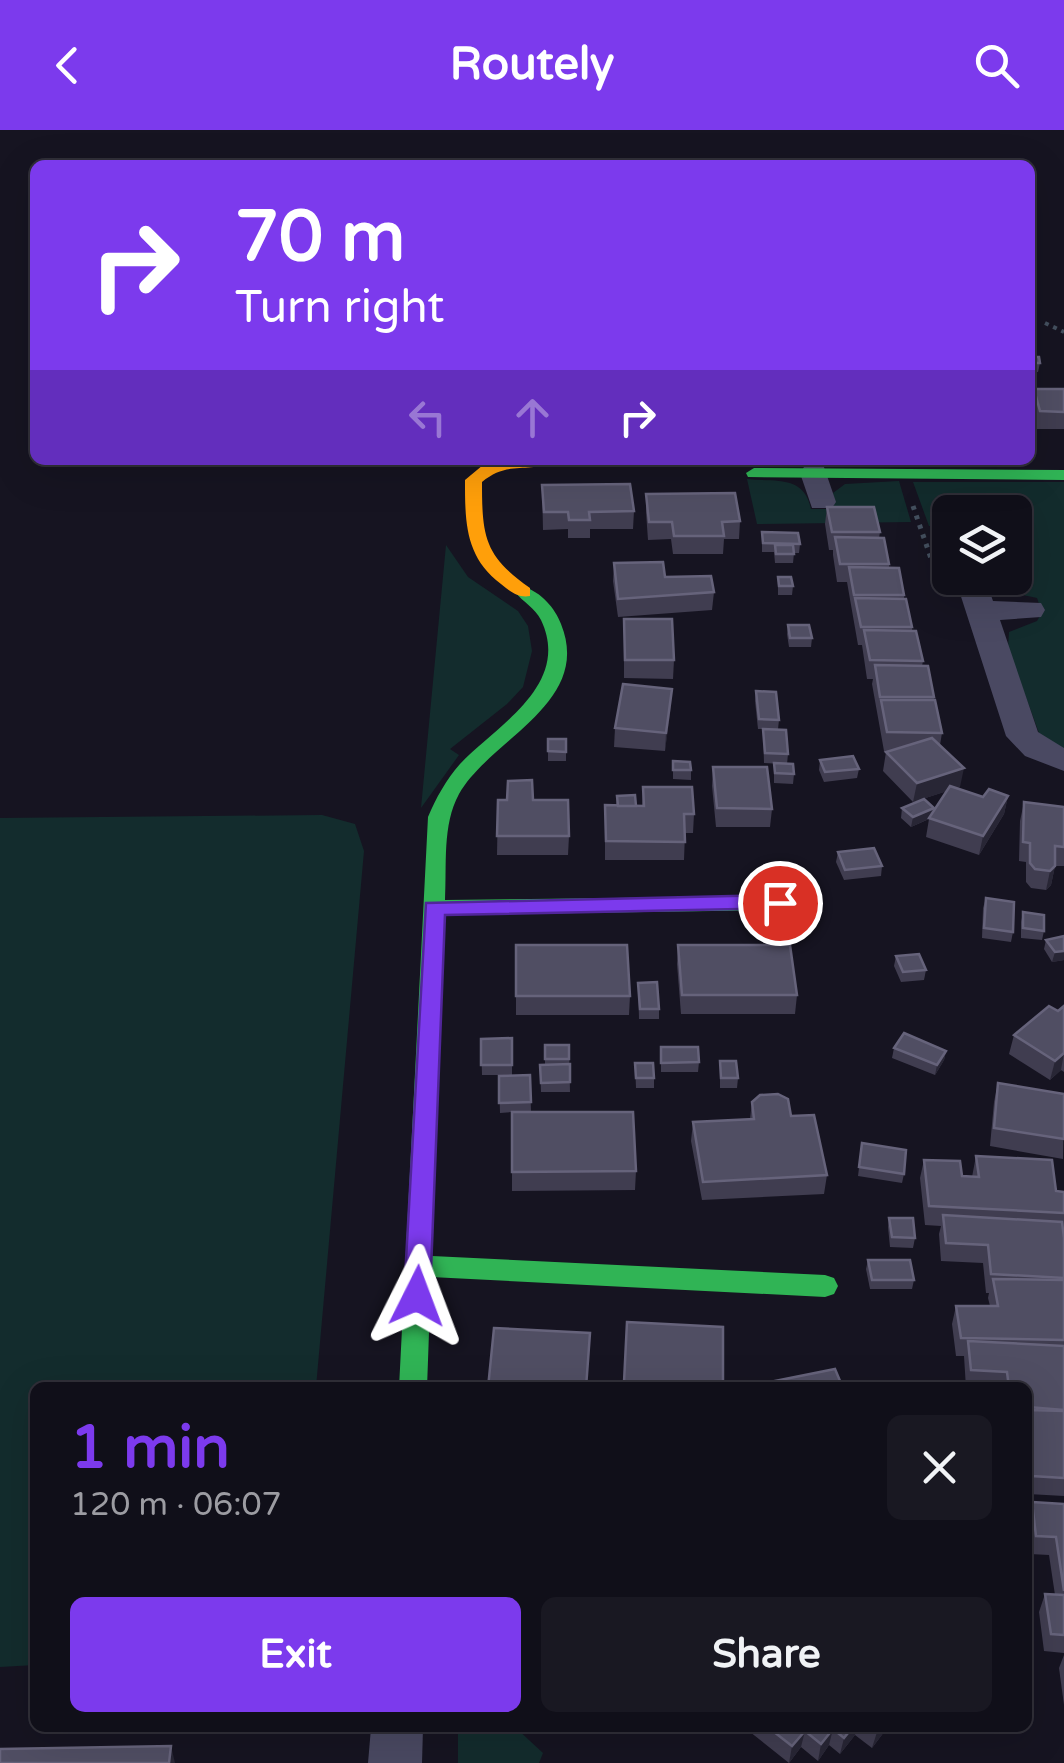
<!DOCTYPE html>
<html lang="en">
<head>
<meta charset="utf-8">
<style>
	:root { --surface:#100f19; --page:#191822; --text:#f1f3f6; --muted:#9c9ca2; --line:#302f38; --accent:#7c3aed }
	body { margin:0; font-family:"Varela Round",sans-serif; background:var(--page); color:var(--text); height:100vh; display:flex; flex-direction:column; font-size:38px; white-space:nowrap }
	* { box-sizing:border-box; margin:0 }
	p { font-size:32px; color:var(--muted) }
	.icon { flex:none; width:55px; height:55px; fill:none; stroke:currentColor; stroke-width:2; stroke-linecap:round; stroke-linejoin:round }
	.map { position:relative; flex:1; overflow:hidden }
	.drawer { position:absolute; left:30px; top:1252px; width:1002px; height:350px; display:flex; flex-direction:column; background:var(--surface); border-radius:15px; box-shadow:0 10px 40px #0002,0 0 0 2px var(--line) }
	.drawer>* { flex:none }
	.guide { position:absolute; left:30px; top:30px; width:1005px; height:305px; border-radius:15px; box-shadow:0 10px 40px #0002,0 0 0 2px var(--line); background:#7c3aed; color:#fff; overflow:hidden }
	.fabs { position:absolute; left:932px; top:365px; display:grid; gap:20px }
	.fabs a { display:grid; place-items:center; width:100px; height:100px; border-radius:15px; background:var(--surface); box-shadow:0 10px 40px #0002,0 0 0 2px var(--line); font-size:50px }
	.pin { position:absolute; display:grid; place-items:center; width:85px; height:85px; color:#fff; margin:-42px; border:5px solid #fff; border-radius:50%; box-shadow:0 2px 10px #0007 }
	.me { position:absolute; width:110px; margin:-55px; rotate:3deg; stroke-linejoin:round; filter:drop-shadow(0 0 8px #0008) }
	.turn { display:flex; align-items:center; gap:35px; height:210px; padding:0 40px; font-size:45px }
	.turn .icon { width:130px; height:130px; stroke-width:2.5 }
	.turn b { display:block; font-size:70px; line-height:85px }
	.lanes { display:flex; align-items:center; height:95px; padding:0 40px; background:#0003; justify-content:center; gap:50px; direction:ltr }
	.lanes .off { opacity:.35 }
	.round { display:grid; place-items:center; flex:none; width:105px; height:105px; border-radius:15px; background:var(--page) }
	.head { display:flex; align-items:center; justify-content:space-between; height:170px; padding:0 40px }
	h1 { font-size:60px; font-weight:700; line-height:75px; color:var(--accent) }
	.primary-button { display:flex; gap:20px; margin-top:auto; padding:20px 40px }
	.primary-button a { flex:1; height:115px; border-radius:15px; background:var(--accent); color:#fff; font-size:40px; font-weight:700; line-height:115px; text-align:center }
	.primary-button a+a { background:var(--page); color:var(--text) }
	header { display:flex; justify-content:space-between; align-items:center; height:130px; padding:0 40px; background:var(--accent); color:#fff; font-size:45px; font-weight:700 }
	.map>svg:first-child { display:block }
	.green { fill:#132c2d }
	.lines { fill:none; stroke-linecap:round; stroke-linejoin:round }
	.path-far1 { stroke:#44505f; stroke-width:4; stroke-dasharray:4 5; stroke-linecap:butt }
	.path { stroke:#44505f; stroke-width:5; stroke-dasharray:4 6; stroke-linecap:butt }
	.street { fill:#4a4962; fill-rule:evenodd }
	.fast { fill:#30b455; fill-rule:evenodd }
	.slow { fill:#ff9f0a; fill-rule:evenodd }
	.wall { fill:#403d50 }
	.shaded-wall { fill:#282635 }
	.building { fill:#504e63; stroke:#66637b; stroke-width:2.5 }
	.route { fill:#7c3aed; stroke:#51269a; stroke-width:2.5 }
</style>
</head>
<body>
<header><svg class="icon" aria-label="back" viewBox="0 0 24 24"><path d="M15 5l-7 7 7 7"/></svg>Routely<svg class="icon" aria-label="search" viewBox="0 0 24 24"><circle cx="10" cy="10" r="6"/><path d="M15 15l6 6"/></svg></header>
<div class="map">
<svg width="1064" height="1633" viewBox="0 0 1064 1633">
	<rect width="100%" height="100%" fill="#161421"/>
	<g class="green">
		<path d="M747 349C777 352 804 345 811 379H834L833 363 845 354 899 351 911 392 757 394Z"/>
		<polygon points="913,352 1064,352 1064,619 1039,603 1008,518 1009,502 1037,491 1042,482 1037,468 995,459 985,448 1015,448 1015,382 950,382 950,397 929,396"/>
		<polygon points="446,415 468,447 518,481 528,496 532,521 523,557 507,574 450,619 459,625 421,678"/>
		<polygon points="322,685 355,694 364,721 316,1257 35,1258 35,1535 0,1537 0,688"/>
		<polygon points="458,1598 516,1598 543,1623 539,1633 458,1633"/>
	</g>
	<g class="lines">
		<polyline class="path-far1" points="1045,193 1064,202"/>
		<polyline class="path" points="913,376 935,440"/>
		<g class="street">
			<polygon points="814,335 824,337 836,372 832,378 812,378 800,343 804,337"/>
			<polygon points="955,448 985,448 993,471 1041,473 1045,480 1041,487 1000,490 1038,602 1064,618 1064,641 1025,626 1006,606"/>
			<polygon points="371,1598 423,1598 422,1633 368,1633"/>
		</g>
		<g class="fast">
			<polygon points="754,338 1064,340 1064,350 748,347 746,343"/>
			<path d="M524 457C541 462 555 478 561 494 593 573 490 609 459 664 442 695 447 735 445 770L781 766 792 773 781 780 445 785 432 1126 825 1145 834 1148 838 1156 834 1164 825 1167 431 1147 427 1258H399L428 687C436 668 446 650 460 634 496 596 572 555 541 490 535 478 523 472 515 462Z"/>
		</g>
		<path class="slow" d="M489 330H552C531 345 509 329 482 352 482 406 484 426 530 458V466C518 468 511 462 501 454 465 427 465 392 465 350Z"/>
	</g>
	<g class="wall">
		<polygon points="1030,227 1040,233 1038,242 1030,242"/>
		<polygon points="1034,259 1064,259 1064,299 1036,299 1031,276"/>
		<polygon points="542,355 634,381 633,399 590,399 590,408 568,408 568,399 543,400"/>
		<polygon points="646,364 740,391 739,409 724,409 723,424 673,424 671,409 648,410 646,382"/>
		<polygon points="827,377 880,402 879,408 889,434 889,437 904,465 904,469 912,497 912,501 923,531 922,536 934,567 942,603 940,615 960,657 956,658 983,667 1008,666 1004,684 979,725 926,707 929,689 911,697 901,688 902,678 934,681 947,661 913,672 883,641 886,622 891,621 884,621 872,554 873,549 867,549 862,515 858,515 847,452 837,452 833,425 833,420 829,420 825,394"/>
		<polygon points="762,402 800,414 799,423 794,423 793,433 775,433 774,422 762,422"/>
		<polygon points="614,433 714,462 712,480 618,487 613,451"/>
		<polygon points="778,447 793,456 792,465 778,465"/>
		<polygon points="624,489 674,530 673,549 624,548"/>
		<polygon points="788,495 812,508 811,517 789,517 787,504"/>
		<polygon points="672,559 665,621 614,617 615,598"/>
		<polygon points="756,561 779,590 778,599 758,599 755,571"/>
		<polygon points="763,599 788,624 787,634 794,644 793,654 774,653 774,633 783,634 764,633"/>
		<rect x="548" y="609" width="18" height="22"/>
		<polygon points="820,630 859,639 857,648 824,652 819,640"/>
		<polygon points="673,631 691,640 691,650 673,649"/>
		<polygon points="713,637 772,679 770,697 716,697 712,656"/>
		<polygon points="643,657 694,684 693,703 685,703 684,730 605,730 605,675 616,676 617,666 636,676 642,676"/>
		<polygon points="498,670 533,670 569,706 568,725 497,725"/>
		<polygon points="1024,672 1064,677 1064,736 1055,736 1051,755 1046,760 1031,758 1026,752 1026,732 1019,731 1020,691"/>
		<polygon points="838,722 882,736 881,746 844,750 836,732"/>
		<polygon points="986,768 1013,802 1011,812 982,808 983,778"/>
		<polygon points="1023,782 1044,801 1042,810 1021,808 1021,792"/>
		<polygon points="1064,806 1064,830 1052,832 1044,819 1046,810"/>
		<polygon points="516,815 630,866 629,885 516,885"/>
		<polygon points="678,815 797,865 795,884 681,884 677,834"/>
		<polygon points="896,826 926,840 924,850 901,852 894,836"/>
		<polygon points="638,853 659,879 659,889 639,889"/>
		<polygon points="1064,876 1064,942 1061,940 1050,950 1009,924 1014,905 1058,881"/>
		<polygon points="512,908 512,945 482,945 481,909"/>
		<polygon points="545,915 569,915 570,962 541,962 540,935 545,934"/>
		<polygon points="661,917 699,932 698,942 661,942"/>
		<polygon points="894,918 946,921 944,930 935,945 892,928"/>
		<polygon points="720,931 738,948 737,958 720,958"/>
		<polygon points="635,933 654,948 654,958 636,958"/>
		<polygon points="530,945 531,982 636,1041 635,1060 512,1061 512,982 500,983 499,946"/>
		<polygon points="998,953 1064,964 1063,1029 990,1016 994,972"/>
		<polygon points="752,972 791,986 827,1045 824,1064 702,1070 691,1011 693,992 750,989"/>
		<polygon points="862,1013 904,1044 902,1053 858,1046"/>
		<polygon points="976,1026 1056,1061 1064,1062 1064,1366 1028,1364 1028,1258 966,1258 964,1226 956,1226 952,1194 956,1176 990,1176 988,1168 989,1163 986,1163 983,1133 941,1131 939,1104 941,1096 925,1095 920,1048 924,1030 962,1046 972,1047"/>
		<polygon points="889,1088 915,1108 913,1118 890,1117 888,1097"/>
		<polygon points="868,1130 914,1150 912,1159 870,1159 866,1139"/>
		<polygon points="627,1192 723,1257 624,1258"/>
		<polygon points="1032,1372 1064,1374 1064,1523 1044,1521 1039,1482 1045,1464 1055,1465 1049,1425 1030,1424 1028,1385"/>
		<polygon points="1064,1525 1064,1575 1059,1538"/>
		<polygon points="745,1598 887,1598 872,1618 855,1605 840,1624 829,1615 818,1631 801,1617 789,1633"/>
	</g>
	<g class="shaded-wall">
		<polygon points="672,559 671,577 665,621 666,603"/>
		<polygon points="964,638 960,657 913,672 917,653"/>
		<polygon points="1008,666 1004,684 979,725 983,706"/>
		<polygon points="934,678 933,687 911,697 913,687"/>
		<polygon points="1055,736 1051,755 1046,760 1050,741"/>
		<polygon points="1064,821 1064,830 1052,832 1055,822"/>
		<polygon points="946,921 944,930 935,945 937,935"/>
		<polygon points="1064,923 1061,940 1050,950 1055,931"/>
		<polygon points="852,1598 857,1598 855,1605 840,1624 844,1608"/>
		<polygon points="880,1598 887,1598 872,1618 877,1602"/>
		<polygon points="833,1599 829,1615 818,1631 821,1614"/>
		<polygon points="805,1601 801,1617 789,1633 792,1616"/>
		<polygon points="171,1616 175,1633 169,1633"/>
	</g>
	<g class="building">
		<polygon points="1030,227 1039,227 1040,233 1030,233"/>
		<polygon points="1034,259 1064,259 1064,282 1040,281"/>
		<polygon points="630,354 634,381 589,382 590,390 569,390 568,382 544,382 542,355"/>
		<polygon points="735,363 740,391 722,392 724,406 674,406 672,392 649,392 646,364"/>
		<polygon points="827,377 874,377 880,402 832,402"/>
		<polygon points="762,402 798,403 800,414 763,413"/>
		<polygon points="835,407 884,408 889,434 840,434"/>
		<polygon points="775,415 793,415 794,424 776,424"/>
		<polygon points="663,432 665,447 711,446 714,462 618,469 614,433"/>
		<polygon points="849,437 899,438 904,465 854,465"/>
		<polygon points="778,447 791,447 793,456 779,456"/>
		<polygon points="855,468 906,469 912,497 861,497"/>
		<polygon points="624,489 672,489 674,530 625,530"/>
		<polygon points="788,495 809,495 812,508 790,508"/>
		<polygon points="864,500 916,501 923,531 870,530"/>
		<polygon points="875,535 928,536 934,567 880,567"/>
		<polygon points="623,554 672,559 666,603 615,598"/>
		<polygon points="756,561 776,562 779,590 759,589"/>
		<polygon points="881,570 935,570 942,603 887,602"/>
		<polygon points="763,599 786,600 788,624 765,623"/>
		<polygon points="932,608 964,638 917,653 886,622"/>
		<polygon points="548,609 566,609 566,622 548,621"/>
		<polygon points="853,626 859,639 825,642 820,630"/>
		<polygon points="673,631 690,632 691,640 673,640"/>
		<polygon points="774,633 793,634 794,644 775,643"/>
		<polygon points="713,637 767,637 772,679 717,678"/>
		<polygon points="532,650 533,670 568,670 569,706 497,706 498,670 507,670 508,651"/>
		<polygon points="950,656 983,667 989,659 1008,666 983,706 929,688"/>
		<polygon points="643,657 692,657 694,684 684,684 685,712 606,711 605,675 644,676"/>
		<polygon points="635,665 636,676 618,676 617,666"/>
		<polygon points="924,669 934,678 913,687 902,678"/>
		<polygon points="1024,672 1064,677 1064,717 1055,716 1055,736 1050,741 1035,739 1030,733 1030,713 1023,712"/>
		<polygon points="874,718 882,736 845,740 838,722"/>
		<polygon points="986,768 1014,772 1013,802 984,798"/>
		<polygon points="1023,782 1044,785 1044,801 1023,798"/>
		<polygon points="1064,806 1064,821 1055,822 1046,810"/>
		<polygon points="516,815 627,815 630,866 516,866"/>
		<polygon points="678,815 790,815 797,865 682,865"/>
		<polygon points="919,824 926,840 903,842 896,826"/>
		<polygon points="657,852 659,879 640,879 638,853"/>
		<polygon points="1049,876 1058,881 1064,876 1064,923 1055,931 1014,905"/>
		<polygon points="904,903 946,921 937,935 894,918"/>
		<polygon points="512,908 512,935 481,935 481,909"/>
		<rect x="545" y="915" width="24" height="14"/>
		<polygon points="661,917 698,917 699,932 661,933"/>
		<polygon points="720,931 736,931 738,948 721,948"/>
		<polygon points="635,933 653,933 654,948 636,948"/>
		<polygon points="570,934 570,952 541,953 540,935"/>
		<polygon points="530,945 531,972 499,973 499,946"/>
		<polygon points="998,953 1064,964 1064,1009 994,998"/>
		<polygon points="778,964 788,969 791,986 814,985 827,1045 703,1052 693,992 754,989 752,972 760,965"/>
		<polygon points="512,982 633,982 636,1041 512,1042"/>
		<polygon points="862,1013 906,1020 904,1044 859,1037"/>
		<polygon points="976,1026 1052,1030 1056,1061 1064,1062 1064,1083 929,1076 924,1030 960,1031 962,1046 979,1047"/>
		<polygon points="943,1085 1062,1092 1064,1108 1064,1148 991,1144 988,1115 946,1113"/>
		<polygon points="889,1088 913,1088 915,1108 892,1107"/>
		<polygon points="868,1130 910,1130 914,1150 872,1150"/>
		<polygon points="993,1149 1064,1150 1064,1210 961,1208 956,1176 998,1176"/>
		<polygon points="627,1192 723,1197 723,1257 674,1255 674,1258 646,1258 646,1253 624,1252"/>
		<polygon points="494,1198 590,1203 586,1258 488,1258"/>
		<polygon points="968,1211 1064,1216 1064,1280 1028,1277 1028,1258 1009,1258 1007,1242 971,1240"/>
		<polygon points="835,1239 843,1258 772,1258 770,1252"/>
		<polygon points="1028,1280 1064,1281 1064,1348 1032,1346 1028,1310"/>
		<polygon points="1032,1372 1064,1374 1064,1461 1056,1407 1036,1406"/>
		<polygon points="1045,1464 1064,1465 1064,1505 1051,1504"/>
		<polygon points="769,1598 852,1598 844,1608 833,1599 821,1614 805,1601 792,1616"/>
		<polygon points="171,1616 169,1633 0,1633 0,1619"/>
	</g>
	<polygon class="route" points="780,765 792,773 788,778 445,785 430,1166 427,1174 417,1177 407,1174 404,1166 426,773"/>
</svg>
<div class="fabs">
<a><svg class="icon" aria-label="layers" viewBox="0 0 24 24"><path d="M12 4l9 5-9 5-9-5zM3 14l9 5 9-5"/></svg></a>
</div>
<div class="pin" style="left:780px;top:773px;background:#d93025"><svg class="icon" aria-label="arrive" viewBox="0 0 24 24"><path d="M6 21V4h12l-3 4 3 4H6"/></svg></div>
<svg class="me" style="left:417px;top:1166px" viewBox="-20 -20 40 40"><path d="M0-17L14 15 0 8-14 15z" fill="#7c3aed" stroke="#fff" stroke-width="4"/></svg>
<div class="guide">
<div class="turn"><svg class="icon" aria-label="right" viewBox="0 0 24 24"><path d="M7 20v-9h11M14 6l5 5-5 5"/></svg><div><b>70 m</b>Turn right</div></div>
<div class="lanes"><svg class="icon off" aria-label="left" viewBox="0 0 24 24"><path d="M17 20v-9H6M10 6l-5 5 5 5"/></svg><svg class="icon off" aria-label="ahead" viewBox="0 0 24 24"><path d="M12 20V5M6 11l6-6 6 6"/></svg><svg class="icon" aria-label="right" viewBox="0 0 24 24"><path d="M7 20v-9h11M14 6l5 5-5 5"/></svg></div>
</div>
<section class="drawer">
<div class="head"><div><h1>1 min</h1><p>120 m · 06:07</p></div><a class="round"><svg class="icon" aria-label="close" viewBox="0 0 24 24"><path d="M6 6l12 12M18 6L6 18"/></svg></a></div>
<div class="primary-button"><a>Exit</a><a>Share</a></div>
</section>
</div>
</body>
</html>
